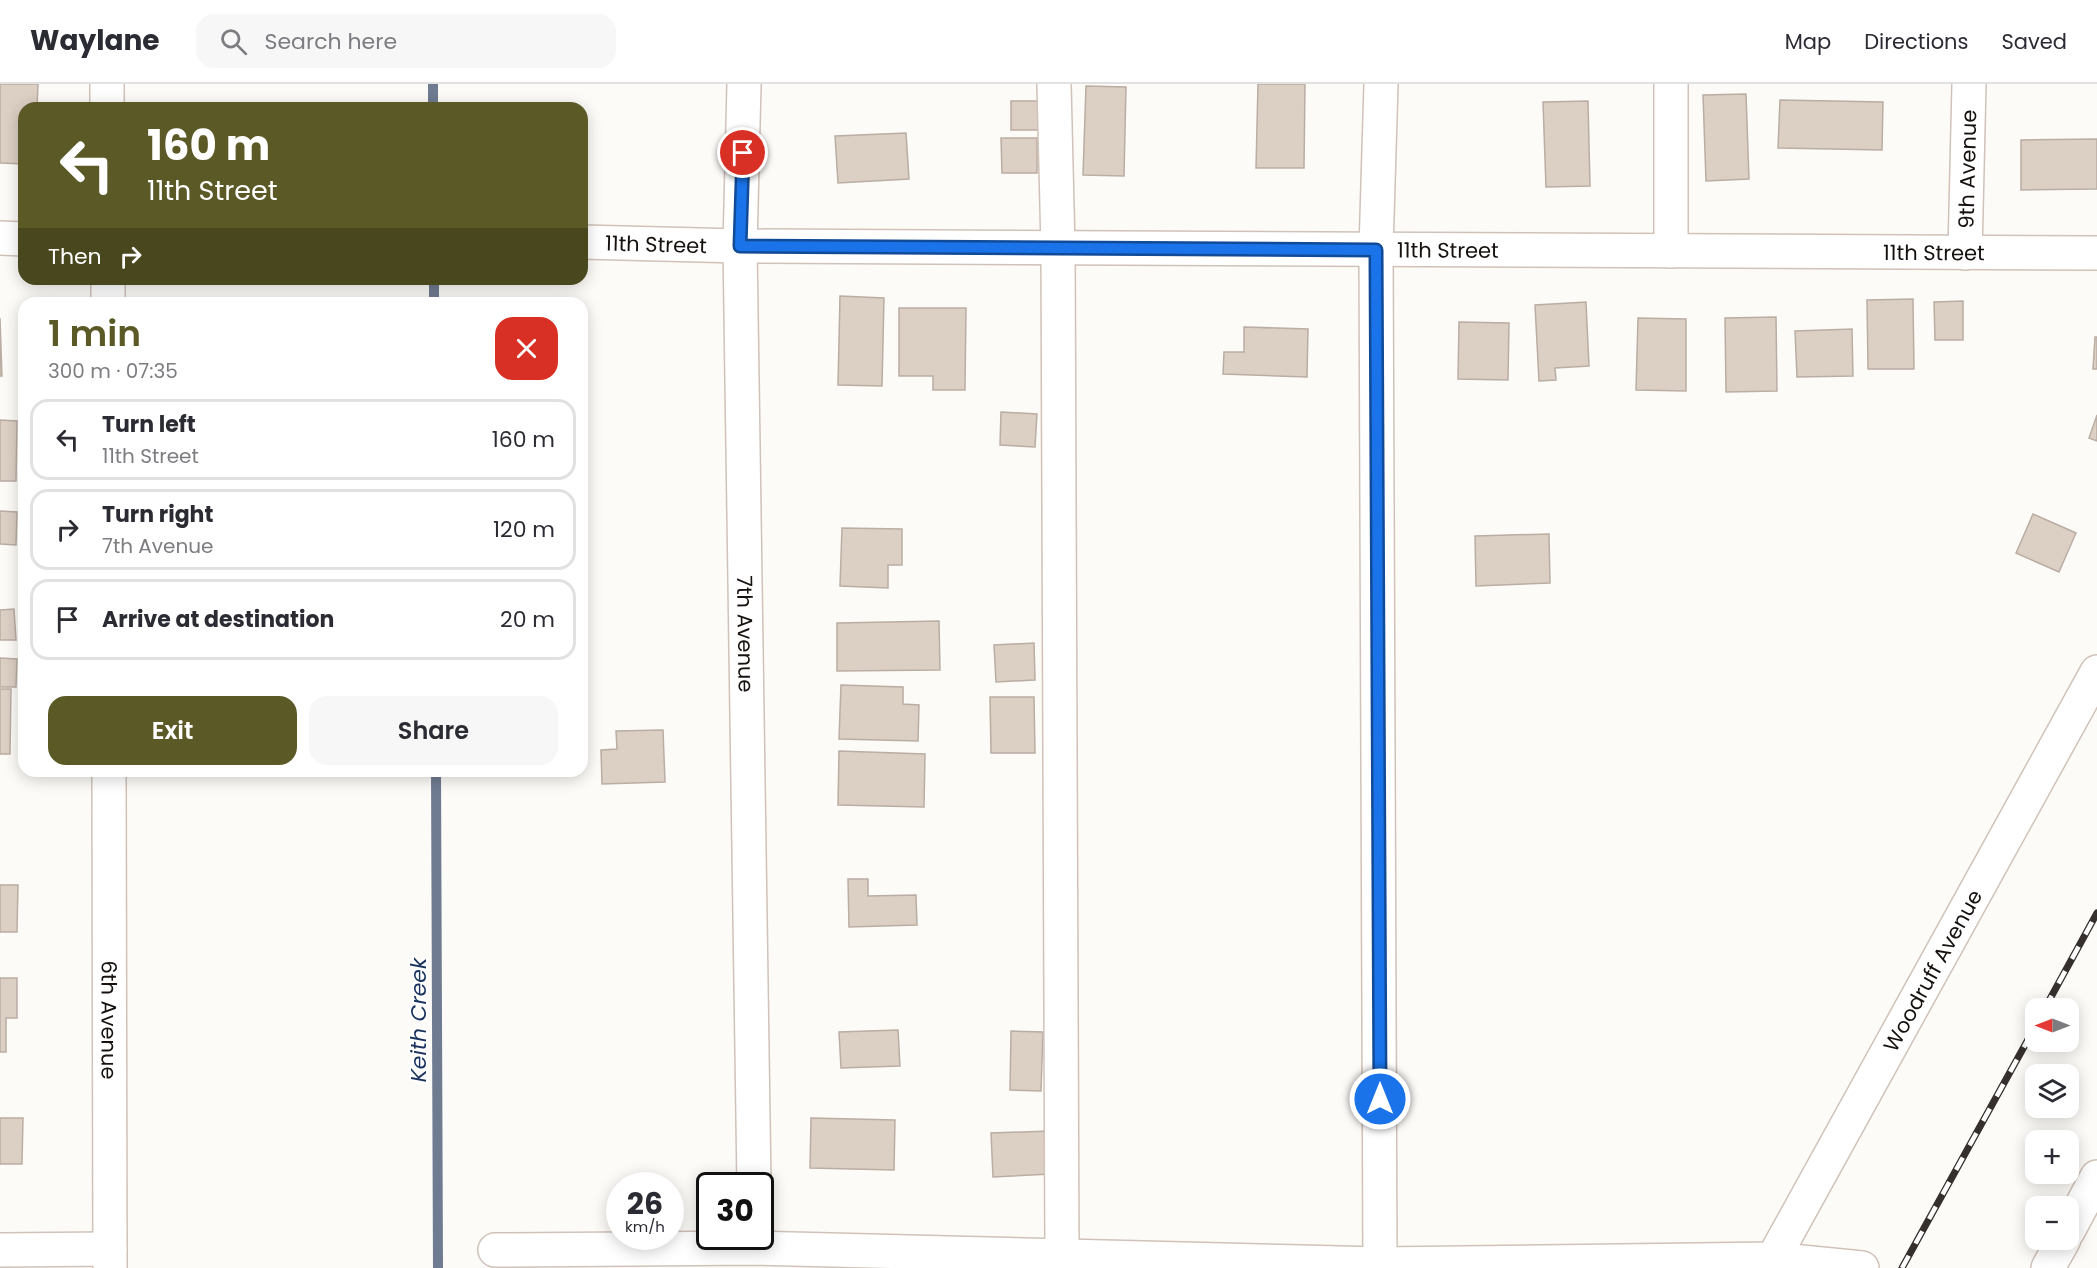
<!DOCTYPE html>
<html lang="en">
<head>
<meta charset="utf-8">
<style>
	:root { --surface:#fff; --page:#f7f7f7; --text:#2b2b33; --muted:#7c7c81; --line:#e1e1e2; --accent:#5b5925 }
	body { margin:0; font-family:Poppins,sans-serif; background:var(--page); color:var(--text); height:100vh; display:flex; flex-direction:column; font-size:22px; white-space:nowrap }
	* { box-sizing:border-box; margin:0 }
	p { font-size:20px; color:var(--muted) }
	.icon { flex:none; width:33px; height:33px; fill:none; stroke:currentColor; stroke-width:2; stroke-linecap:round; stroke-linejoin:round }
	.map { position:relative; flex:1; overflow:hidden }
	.sheet { position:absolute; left:18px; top:213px; width:570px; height:480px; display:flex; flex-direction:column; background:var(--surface); border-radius:18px; box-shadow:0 3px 15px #0003 }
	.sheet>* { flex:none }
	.top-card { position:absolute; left:18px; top:18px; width:570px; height:183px; border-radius:18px; box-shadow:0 3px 15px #0003; background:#5b5925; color:#fff; overflow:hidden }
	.needle { width:39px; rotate:270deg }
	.fabs { position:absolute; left:2025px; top:914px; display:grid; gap:12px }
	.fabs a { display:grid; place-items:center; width:54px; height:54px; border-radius:12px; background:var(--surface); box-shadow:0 3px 15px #0003; font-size:30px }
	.speed { position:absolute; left:606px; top:1088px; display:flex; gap:12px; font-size:30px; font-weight:700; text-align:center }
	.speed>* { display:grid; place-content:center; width:78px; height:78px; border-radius:50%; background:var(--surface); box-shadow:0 3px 15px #0003; line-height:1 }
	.speed small { font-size:15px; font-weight:400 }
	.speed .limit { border:3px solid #111; border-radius:9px; background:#fff; color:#111 }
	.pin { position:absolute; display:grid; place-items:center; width:51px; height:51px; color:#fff; margin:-26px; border:3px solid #fff; border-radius:50%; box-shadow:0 2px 6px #0007 }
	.me { position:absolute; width:66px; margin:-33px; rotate:0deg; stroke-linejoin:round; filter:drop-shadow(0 0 4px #0008) }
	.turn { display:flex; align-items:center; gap:21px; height:126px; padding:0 30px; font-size:27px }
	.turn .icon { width:78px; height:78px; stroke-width:2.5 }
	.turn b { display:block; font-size:42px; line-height:51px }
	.then { display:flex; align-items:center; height:57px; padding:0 30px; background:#0003; gap:12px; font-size:22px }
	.round { display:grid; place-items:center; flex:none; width:63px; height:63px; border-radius:18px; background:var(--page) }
	.head { display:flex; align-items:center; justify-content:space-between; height:102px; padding:0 30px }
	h1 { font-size:36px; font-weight:600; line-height:45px; color:var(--accent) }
	.button { display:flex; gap:12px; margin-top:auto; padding:12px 30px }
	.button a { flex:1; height:69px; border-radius:18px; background:var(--accent); color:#fff; font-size:24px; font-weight:600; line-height:69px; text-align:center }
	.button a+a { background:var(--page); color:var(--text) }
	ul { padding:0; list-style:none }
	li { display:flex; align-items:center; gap:18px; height:81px; margin:0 12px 9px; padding:0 18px; border:3px solid var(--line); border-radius:18px }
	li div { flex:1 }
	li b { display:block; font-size:22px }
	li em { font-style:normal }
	header { display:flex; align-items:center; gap:36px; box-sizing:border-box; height:84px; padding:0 30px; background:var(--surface); border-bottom:2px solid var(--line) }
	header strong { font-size:28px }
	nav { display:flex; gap:33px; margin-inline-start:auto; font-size:21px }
	.search { width:420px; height:54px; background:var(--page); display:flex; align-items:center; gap:15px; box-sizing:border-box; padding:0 21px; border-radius:18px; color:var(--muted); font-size:22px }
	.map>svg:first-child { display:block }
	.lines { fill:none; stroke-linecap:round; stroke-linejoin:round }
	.stream { stroke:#6f7b91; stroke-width:10 }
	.building { fill:#dccfc4; stroke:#baada3; stroke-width:1.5 }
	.minor-casing { stroke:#d0c2b8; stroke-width:36 }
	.major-casing { stroke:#d0c2b8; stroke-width:36 }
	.minor { stroke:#fff; stroke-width:33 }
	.major { stroke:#fff; stroke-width:33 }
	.rail-casing { stroke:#35302d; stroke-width:7 }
	.rail { stroke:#fff; stroke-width:4.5; stroke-dasharray:14; stroke-linecap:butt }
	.route-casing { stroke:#114b97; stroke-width:15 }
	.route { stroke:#1a73e8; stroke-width:10 }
	.labels { text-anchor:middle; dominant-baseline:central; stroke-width:4.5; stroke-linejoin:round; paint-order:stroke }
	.street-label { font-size:21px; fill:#16110e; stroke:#fff }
	.water-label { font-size:22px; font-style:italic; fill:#1a335e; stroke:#fff }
</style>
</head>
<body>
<header>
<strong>Waylane</strong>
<div class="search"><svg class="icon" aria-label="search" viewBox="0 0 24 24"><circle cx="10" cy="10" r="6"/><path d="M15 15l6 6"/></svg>Search here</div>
<nav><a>Map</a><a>Directions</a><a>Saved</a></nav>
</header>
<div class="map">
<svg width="2097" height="1184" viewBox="0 0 2097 1184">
	<rect width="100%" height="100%" fill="#fdfbf8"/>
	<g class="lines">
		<g class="stream">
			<polyline points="433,0 433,24"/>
			<polyline points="434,195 434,219"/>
			<polyline points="436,687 438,1184"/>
		</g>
	</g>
	<g class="building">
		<polygon points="0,0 38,0 37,24 24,24 24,80 0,79"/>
		<polygon points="1258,0 1305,0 1304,84 1256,84"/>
		<polygon points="1086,2 1126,3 1124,92 1083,91"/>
		<polygon points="1746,10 1749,95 1706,97 1703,11"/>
		<polygon points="1780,16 1883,18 1882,66 1778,64"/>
		<polygon points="1011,17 1044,17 1043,46 1011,46"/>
		<polygon points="1588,17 1590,102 1546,103 1543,18"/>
		<polygon points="906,49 909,95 838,99 835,52"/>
		<polygon points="1001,54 1037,54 1037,89 1002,89"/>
		<polygon points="2097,55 2097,105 2021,106 2021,56"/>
		<polygon points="840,212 884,214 882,302 838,301"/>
		<polygon points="1913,215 1914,285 1868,285 1867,216"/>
		<polygon points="1963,217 1963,256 1935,256 1934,218"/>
		<polygon points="1586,218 1589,282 1555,284 1556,296 1539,297 1535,221"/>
		<polygon points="899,224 966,224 965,306 933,306 933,292 899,292"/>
		<polygon points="1776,233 1777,307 1726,308 1725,234"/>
		<polygon points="0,234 2,292 0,292"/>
		<polygon points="1638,234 1686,235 1686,307 1636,306"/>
		<polygon points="1459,238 1509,239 1508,296 1458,295"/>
		<polygon points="1244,243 1308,245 1307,293 1223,290 1224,268 1244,268"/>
		<polygon points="1852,245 1853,292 1797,293 1795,247"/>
		<polygon points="2095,253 2097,253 2097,285 2093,285"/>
		<polygon points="1001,328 1037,330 1035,363 1000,361"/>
		<polygon points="2097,331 2097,357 2089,354"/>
		<polygon points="0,336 17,337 16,397 0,397"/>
		<polygon points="0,427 17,428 16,461 0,460"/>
		<polygon points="2033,430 2076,449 2059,488 2016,469"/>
		<polygon points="842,444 902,445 902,481 888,481 888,504 840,502"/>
		<polygon points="1549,450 1550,499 1476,502 1475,452"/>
		<polygon points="14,525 16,556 0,556 0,526"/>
		<polygon points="939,537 940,586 837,587 837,539"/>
		<polygon points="1034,559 1035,596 996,598 994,561"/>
		<polygon points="0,574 17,575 16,603 0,603"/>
		<polygon points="841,601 903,603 903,620 919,621 918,657 839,655"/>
		<polygon points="0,605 11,605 10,670 0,670"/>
		<polygon points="990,613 1034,613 1035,669 991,669"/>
		<polygon points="663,646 665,698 602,700 601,666 617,665 616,647"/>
		<polygon points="839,667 925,670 924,723 838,721"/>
		<polygon points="848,795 868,795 868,812 916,811 917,841 849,843"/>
		<polygon points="0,801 18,801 17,848 0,848"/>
		<polygon points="0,894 17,894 17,934 6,934 6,968 0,968"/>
		<polygon points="898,946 900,982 841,984 839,948"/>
		<polygon points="1011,947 1043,948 1041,1007 1010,1006"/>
		<polygon points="0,1034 23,1034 22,1080 0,1080"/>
		<polygon points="811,1034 895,1036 894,1086 810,1084"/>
		<polygon points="1049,1047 1051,1090 993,1093 991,1049"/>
	</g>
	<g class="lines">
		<defs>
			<g id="minor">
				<polyline points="107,0 107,24"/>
				<path id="s1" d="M744 0 740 162 754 1101"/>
				<polyline points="1054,0 1058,164 1062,1172"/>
				<polyline points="1671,167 1671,0"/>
				<path id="s2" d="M1965 169 1969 0"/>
				<polyline points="108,195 108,219"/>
				<path id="s3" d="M109 687 110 1184"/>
				<polyline points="2068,1147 2097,1093"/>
				<polyline points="0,1166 110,1165"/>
				<polyline points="495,1166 755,1164 1380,1180 1773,1175 1862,1184"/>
				<polyline points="1380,1180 1376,166 1381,0"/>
				<path id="s4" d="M1768 1184 2097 588"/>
				<polyline points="2048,1184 2064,1155"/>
			</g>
			<g id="major">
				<polyline points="0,154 24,155"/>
				<path id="s5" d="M582 158 740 162 2097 169"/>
			</g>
		</defs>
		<use href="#minor" class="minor-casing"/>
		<use href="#major" class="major-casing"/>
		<use href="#minor" class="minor"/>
		<use href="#major" class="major"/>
		<defs>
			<g id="rail">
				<polyline points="2045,924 2097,829"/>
				<polyline points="1902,1184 2036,941"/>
			</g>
		</defs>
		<use href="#rail" class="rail-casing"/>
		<use href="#rail" class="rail"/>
	</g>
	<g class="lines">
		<defs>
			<polyline id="route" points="743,69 740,162 1376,166 1380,1015"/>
		</defs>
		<use href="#route" class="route-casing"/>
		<use href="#route" class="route"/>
	</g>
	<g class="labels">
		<g class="street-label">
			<text stroke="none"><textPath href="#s2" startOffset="84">9th Avenue</textPath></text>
			<text stroke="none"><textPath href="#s5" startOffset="74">11th Street</textPath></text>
			<text stroke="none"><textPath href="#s5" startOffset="866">11th Street</textPath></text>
			<text stroke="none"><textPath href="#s5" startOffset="1352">11th Street</textPath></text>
			<text stroke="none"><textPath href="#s1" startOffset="550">7th Avenue</textPath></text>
			<text stroke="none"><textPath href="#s4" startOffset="340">Woodruff Avenue</textPath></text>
			<text stroke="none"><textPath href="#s3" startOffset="249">6th Avenue</textPath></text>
		</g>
		<g class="water-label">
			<text transform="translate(418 936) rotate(-90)">Keith Creek</text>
		</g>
	</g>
</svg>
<div class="fabs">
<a><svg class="needle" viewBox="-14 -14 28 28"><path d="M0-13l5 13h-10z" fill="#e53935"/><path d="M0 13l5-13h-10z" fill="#7c7c81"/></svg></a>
<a><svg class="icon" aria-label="layers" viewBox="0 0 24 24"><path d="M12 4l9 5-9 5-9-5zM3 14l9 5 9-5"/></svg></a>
<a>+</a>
<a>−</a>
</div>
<div class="speed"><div>26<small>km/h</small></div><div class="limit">30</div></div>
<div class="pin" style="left:743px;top:69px;background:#d93025"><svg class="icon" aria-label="arrive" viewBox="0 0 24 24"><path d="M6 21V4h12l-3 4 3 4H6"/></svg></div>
<svg class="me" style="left:1380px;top:1015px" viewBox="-20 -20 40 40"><circle r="17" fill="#1a73e8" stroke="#fff" stroke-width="3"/><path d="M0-11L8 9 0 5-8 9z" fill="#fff"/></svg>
<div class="top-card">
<div class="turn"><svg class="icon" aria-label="left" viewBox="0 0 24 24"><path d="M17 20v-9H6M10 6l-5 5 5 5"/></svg><div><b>160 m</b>11th Street</div></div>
<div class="then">Then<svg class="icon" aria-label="right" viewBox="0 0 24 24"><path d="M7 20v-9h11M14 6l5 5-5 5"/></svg></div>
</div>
<section class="sheet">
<div class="head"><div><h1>1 min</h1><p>300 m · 07:35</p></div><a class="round" style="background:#d93025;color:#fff"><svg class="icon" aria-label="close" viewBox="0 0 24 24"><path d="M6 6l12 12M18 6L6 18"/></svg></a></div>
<ul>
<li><svg class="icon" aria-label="left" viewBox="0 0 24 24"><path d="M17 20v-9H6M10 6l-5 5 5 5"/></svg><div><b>Turn left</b><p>11th Street</p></div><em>160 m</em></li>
<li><svg class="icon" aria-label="right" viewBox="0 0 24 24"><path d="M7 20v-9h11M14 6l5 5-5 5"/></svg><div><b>Turn right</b><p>7th Avenue</p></div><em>120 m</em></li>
<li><svg class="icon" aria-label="arrive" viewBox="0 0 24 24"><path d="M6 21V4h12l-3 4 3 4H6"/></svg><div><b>Arrive at destination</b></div><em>20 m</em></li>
</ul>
<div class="button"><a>Exit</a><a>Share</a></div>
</section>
</div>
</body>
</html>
